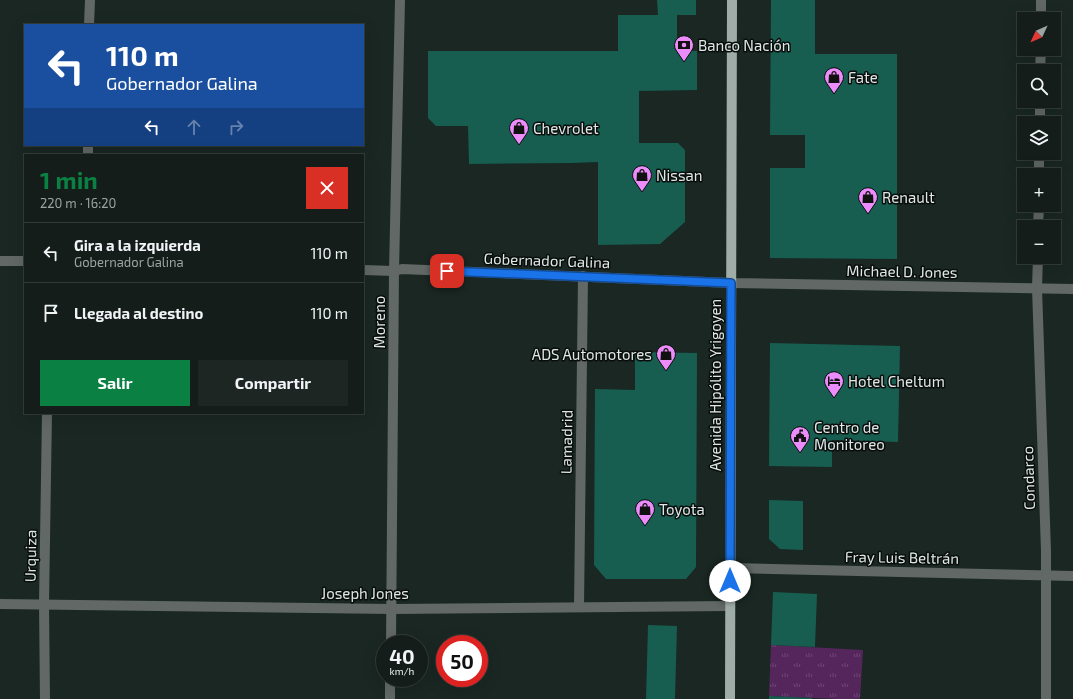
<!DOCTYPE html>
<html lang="es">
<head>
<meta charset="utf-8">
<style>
	:root { --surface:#141d1a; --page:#1d2623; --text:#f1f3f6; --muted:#9da2a2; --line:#333b39; --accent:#0b8043 }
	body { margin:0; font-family:"Exo 2",sans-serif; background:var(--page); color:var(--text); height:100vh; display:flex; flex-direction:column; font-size:15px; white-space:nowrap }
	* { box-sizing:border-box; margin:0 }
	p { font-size:13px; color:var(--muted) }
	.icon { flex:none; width:22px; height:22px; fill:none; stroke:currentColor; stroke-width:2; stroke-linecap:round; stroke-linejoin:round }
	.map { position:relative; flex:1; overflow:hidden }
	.side { position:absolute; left:24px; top:154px; width:340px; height:260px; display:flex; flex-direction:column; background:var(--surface); border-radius:0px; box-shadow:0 4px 16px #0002,0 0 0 1px var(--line) }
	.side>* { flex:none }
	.top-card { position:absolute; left:24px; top:24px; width:340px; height:122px; border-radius:0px; box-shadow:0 4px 16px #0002,0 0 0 1px var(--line); background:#1a4fa0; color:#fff; overflow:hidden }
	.needle { width:26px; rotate:226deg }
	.tools { position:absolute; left:1017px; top:12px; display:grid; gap:8px }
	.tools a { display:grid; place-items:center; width:44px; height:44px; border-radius:0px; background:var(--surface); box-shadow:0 4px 16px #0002,0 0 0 1px var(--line); font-size:20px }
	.speed { position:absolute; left:376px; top:635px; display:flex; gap:8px; font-size:20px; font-weight:700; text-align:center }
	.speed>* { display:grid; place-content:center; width:52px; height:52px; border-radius:50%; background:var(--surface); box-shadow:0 4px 16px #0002,0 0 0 1px var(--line); line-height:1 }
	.speed small { font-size:10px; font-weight:400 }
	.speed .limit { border:6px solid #d22; background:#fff; color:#111 }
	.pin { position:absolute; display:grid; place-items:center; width:34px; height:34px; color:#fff; margin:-17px; border-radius:8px; box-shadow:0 2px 6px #0006 }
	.me { position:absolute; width:44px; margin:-22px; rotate:0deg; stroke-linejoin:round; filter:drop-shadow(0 0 3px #0008) }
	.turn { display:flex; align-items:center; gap:14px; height:84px; padding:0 16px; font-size:18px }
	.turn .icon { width:52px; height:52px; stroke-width:2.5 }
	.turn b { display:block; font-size:28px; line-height:34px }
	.lanes { display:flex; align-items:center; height:38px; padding:0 16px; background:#0003; justify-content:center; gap:20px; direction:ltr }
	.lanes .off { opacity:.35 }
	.round { display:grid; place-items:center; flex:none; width:42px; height:42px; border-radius:0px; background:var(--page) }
	.headline { display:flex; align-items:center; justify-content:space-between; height:68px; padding:0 16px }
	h1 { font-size:24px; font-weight:700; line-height:30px; color:var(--accent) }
	.button { display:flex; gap:8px; margin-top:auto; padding:8px 16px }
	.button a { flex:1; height:46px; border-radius:0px; background:var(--accent); color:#fff; font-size:16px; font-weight:700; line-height:46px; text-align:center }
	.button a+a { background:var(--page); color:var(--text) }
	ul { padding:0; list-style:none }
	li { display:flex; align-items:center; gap:12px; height:60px; padding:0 16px; border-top:1px solid var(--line) }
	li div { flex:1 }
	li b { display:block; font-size:15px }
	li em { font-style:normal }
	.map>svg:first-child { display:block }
	.grass { fill:url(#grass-tufts) }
	.building { fill:#175e50 }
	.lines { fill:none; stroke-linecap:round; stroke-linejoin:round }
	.minor { stroke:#616866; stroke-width:10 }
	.major { stroke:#9faca8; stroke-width:10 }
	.route-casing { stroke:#114b97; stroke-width:10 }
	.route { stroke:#1a73e8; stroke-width:7 }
	.labels { text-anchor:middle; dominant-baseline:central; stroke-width:3; stroke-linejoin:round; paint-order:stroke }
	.poi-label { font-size:15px; fill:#dfe8e5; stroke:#090e0d; text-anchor:start }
	.street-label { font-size:15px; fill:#dfe8e5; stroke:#090e0d }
</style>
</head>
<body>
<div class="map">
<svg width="1073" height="699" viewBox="0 0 1073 699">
	<defs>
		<pattern id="grass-tufts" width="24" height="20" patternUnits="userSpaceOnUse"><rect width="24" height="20" fill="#55265c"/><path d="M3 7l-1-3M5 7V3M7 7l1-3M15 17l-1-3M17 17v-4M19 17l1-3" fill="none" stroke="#6d4673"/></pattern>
	</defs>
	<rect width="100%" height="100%" fill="#1a2723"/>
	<polygon class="grass" points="771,645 863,650 860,699 837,699 769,696"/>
	<g class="building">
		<polygon points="657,0 696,0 696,15 677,15 677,51 697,51 697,90 639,91 639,143 678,143 685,150 685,222 660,244 598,245 598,162 571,163 469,164 468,126 436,126 428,118 428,51 618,51 618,15 658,15"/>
		<polygon points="771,0 815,0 815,54 897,54 897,259 770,258 770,168 805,168 805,135 770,135"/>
		<polygon points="770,343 900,346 898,442 832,440 832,467 769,466"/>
		<polygon points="635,352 697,353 696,567 686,579 606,579 594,565 595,389 635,390"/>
		<polygon points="769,500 803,501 803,550 780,549 769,539"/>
		<polygon points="773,592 817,594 815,647 771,645"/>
		<polygon points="648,625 677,626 675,699 646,699"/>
		<polygon points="769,696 812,698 812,699 769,699"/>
	</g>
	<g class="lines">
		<g class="minor">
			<polyline points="1041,19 1041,0"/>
			<polyline points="89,25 90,0"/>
			<polyline points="1040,71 1041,49"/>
			<polyline points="1040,123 1040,101"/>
			<polyline points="88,155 88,145"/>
			<polyline points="1039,175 1039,153"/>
			<polyline points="1038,227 1039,205"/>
			<polyline points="1038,257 1037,288 1046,551 1046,699"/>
			<polyline points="0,261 25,261"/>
			<polyline points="363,270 394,271 402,269 731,283 1073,289"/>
			<polyline points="730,568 1073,576"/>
			<polyline points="0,604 392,609 730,606"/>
			<polyline points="579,607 583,276"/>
			<polyline points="391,644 394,271 400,0"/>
			<polyline points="45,699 44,604 47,413"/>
			<polyline points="390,699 390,678"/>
		</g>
		<polyline class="major" points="730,699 732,0"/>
	</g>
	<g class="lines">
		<defs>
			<polyline id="route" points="447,271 731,283 730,581"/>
		</defs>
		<use href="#route" class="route-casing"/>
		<use href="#route" class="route"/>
	</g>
	<defs>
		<symbol id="bank-pin" viewBox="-11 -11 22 30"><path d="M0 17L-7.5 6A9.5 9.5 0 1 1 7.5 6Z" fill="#ec8cfa" stroke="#090e0d"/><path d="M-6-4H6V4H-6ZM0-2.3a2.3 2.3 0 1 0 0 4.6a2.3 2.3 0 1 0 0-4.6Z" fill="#111"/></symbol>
		<symbol id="shop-pin" viewBox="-11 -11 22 30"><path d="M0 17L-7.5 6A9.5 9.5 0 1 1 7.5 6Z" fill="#ec8cfa" stroke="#090e0d"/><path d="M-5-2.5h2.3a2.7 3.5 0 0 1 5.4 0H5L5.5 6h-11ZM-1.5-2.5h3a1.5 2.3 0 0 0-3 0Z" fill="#111"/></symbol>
		<symbol id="hotel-pin" viewBox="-11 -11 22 30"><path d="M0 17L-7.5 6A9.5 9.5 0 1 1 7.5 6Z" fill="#ec8cfa" stroke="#090e0d"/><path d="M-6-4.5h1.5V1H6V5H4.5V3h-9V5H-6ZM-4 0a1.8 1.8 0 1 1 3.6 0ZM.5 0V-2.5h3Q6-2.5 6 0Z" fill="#111"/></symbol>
		<symbol id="civic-pin" viewBox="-11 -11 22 30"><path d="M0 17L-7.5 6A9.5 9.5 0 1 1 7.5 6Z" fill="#ec8cfa" stroke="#090e0d"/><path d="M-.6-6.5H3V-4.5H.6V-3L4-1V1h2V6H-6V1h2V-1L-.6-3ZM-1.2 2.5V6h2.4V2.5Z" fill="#111"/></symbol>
	</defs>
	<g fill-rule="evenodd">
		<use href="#bank-pin" x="673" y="34" width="22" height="30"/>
		<use href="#shop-pin" x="823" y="66" width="22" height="30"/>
		<use href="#shop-pin" x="508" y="117" width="22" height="30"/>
		<use href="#shop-pin" x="631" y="164" width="22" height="30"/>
		<use href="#shop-pin" x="857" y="186" width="22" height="30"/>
		<use href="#shop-pin" x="655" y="343" width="22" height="30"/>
		<use href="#hotel-pin" x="823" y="370" width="22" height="30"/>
		<use href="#civic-pin" x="789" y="425" width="22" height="30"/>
		<use href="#shop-pin" x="634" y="498" width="22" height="30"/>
	</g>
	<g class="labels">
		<g class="poi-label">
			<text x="698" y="45">Banco Nación</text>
			<text x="848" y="77">Fate</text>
			<text x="533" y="128">Chevrolet</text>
			<text x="656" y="175">Nissan</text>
			<text x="882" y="197">Renault</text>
			<text x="652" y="354" text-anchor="end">ADS Automotores</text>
			<text x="848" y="381">Hotel Cheltum</text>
			<text x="814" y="427">Centro de<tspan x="814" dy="17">Monitoreo</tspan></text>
			<text x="659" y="509">Toyota</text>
		</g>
		<g class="street-label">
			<text transform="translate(547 260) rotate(2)">Gobernador Galina</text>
			<text transform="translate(902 271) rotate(1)">Michael D. Jones</text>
			<text transform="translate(379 322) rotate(-90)">Moreno</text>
			<text transform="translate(715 385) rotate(-90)">Avenida Hipólito Yrigoyen</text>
			<text transform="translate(566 442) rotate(-89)">Lamadrid</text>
			<text transform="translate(1028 478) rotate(-92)">Condarco</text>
			<text transform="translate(30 556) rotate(-89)">Urquiza</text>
			<text transform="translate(902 557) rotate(1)">Fray Luis Beltrán</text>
			<text x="365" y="593">Joseph Jones</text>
		</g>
	</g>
</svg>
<div class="tools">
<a><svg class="needle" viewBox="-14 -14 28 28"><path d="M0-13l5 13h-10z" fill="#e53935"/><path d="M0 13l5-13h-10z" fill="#9da2a2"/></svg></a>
<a><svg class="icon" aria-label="search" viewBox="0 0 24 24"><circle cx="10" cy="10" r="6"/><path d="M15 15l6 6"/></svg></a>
<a><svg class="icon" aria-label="layers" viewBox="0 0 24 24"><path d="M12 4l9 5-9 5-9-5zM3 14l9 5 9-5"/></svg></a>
<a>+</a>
<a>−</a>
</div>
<div class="speed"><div>40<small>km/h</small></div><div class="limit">50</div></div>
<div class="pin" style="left:447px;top:271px;background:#d93025"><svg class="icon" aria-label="arrive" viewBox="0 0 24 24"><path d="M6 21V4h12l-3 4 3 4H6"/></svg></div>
<svg class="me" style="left:730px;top:581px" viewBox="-20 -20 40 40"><circle r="19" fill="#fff"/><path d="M0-13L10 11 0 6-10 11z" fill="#1a73e8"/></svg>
<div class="top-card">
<div class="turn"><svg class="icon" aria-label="left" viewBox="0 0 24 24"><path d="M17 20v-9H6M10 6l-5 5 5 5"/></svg><div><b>110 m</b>Gobernador Galina</div></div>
<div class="lanes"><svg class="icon" aria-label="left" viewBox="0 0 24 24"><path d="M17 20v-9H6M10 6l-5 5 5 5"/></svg><svg class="icon off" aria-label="ahead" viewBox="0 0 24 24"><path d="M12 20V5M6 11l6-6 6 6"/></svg><svg class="icon off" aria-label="right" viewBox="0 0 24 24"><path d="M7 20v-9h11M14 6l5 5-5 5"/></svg></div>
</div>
<section class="side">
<div class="headline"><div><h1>1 min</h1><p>220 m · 16:20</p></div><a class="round" style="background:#d93025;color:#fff"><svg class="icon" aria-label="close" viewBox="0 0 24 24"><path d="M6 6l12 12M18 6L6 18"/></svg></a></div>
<ul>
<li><svg class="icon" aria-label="left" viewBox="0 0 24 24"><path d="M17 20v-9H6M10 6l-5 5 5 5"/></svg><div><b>Gira a la izquierda</b><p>Gobernador Galina</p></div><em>110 m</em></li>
<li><svg class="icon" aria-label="arrive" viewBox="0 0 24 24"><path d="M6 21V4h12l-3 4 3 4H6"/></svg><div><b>Llegada al destino</b></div><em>110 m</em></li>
</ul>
<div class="button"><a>Salir</a><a>Compartir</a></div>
</section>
</div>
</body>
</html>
